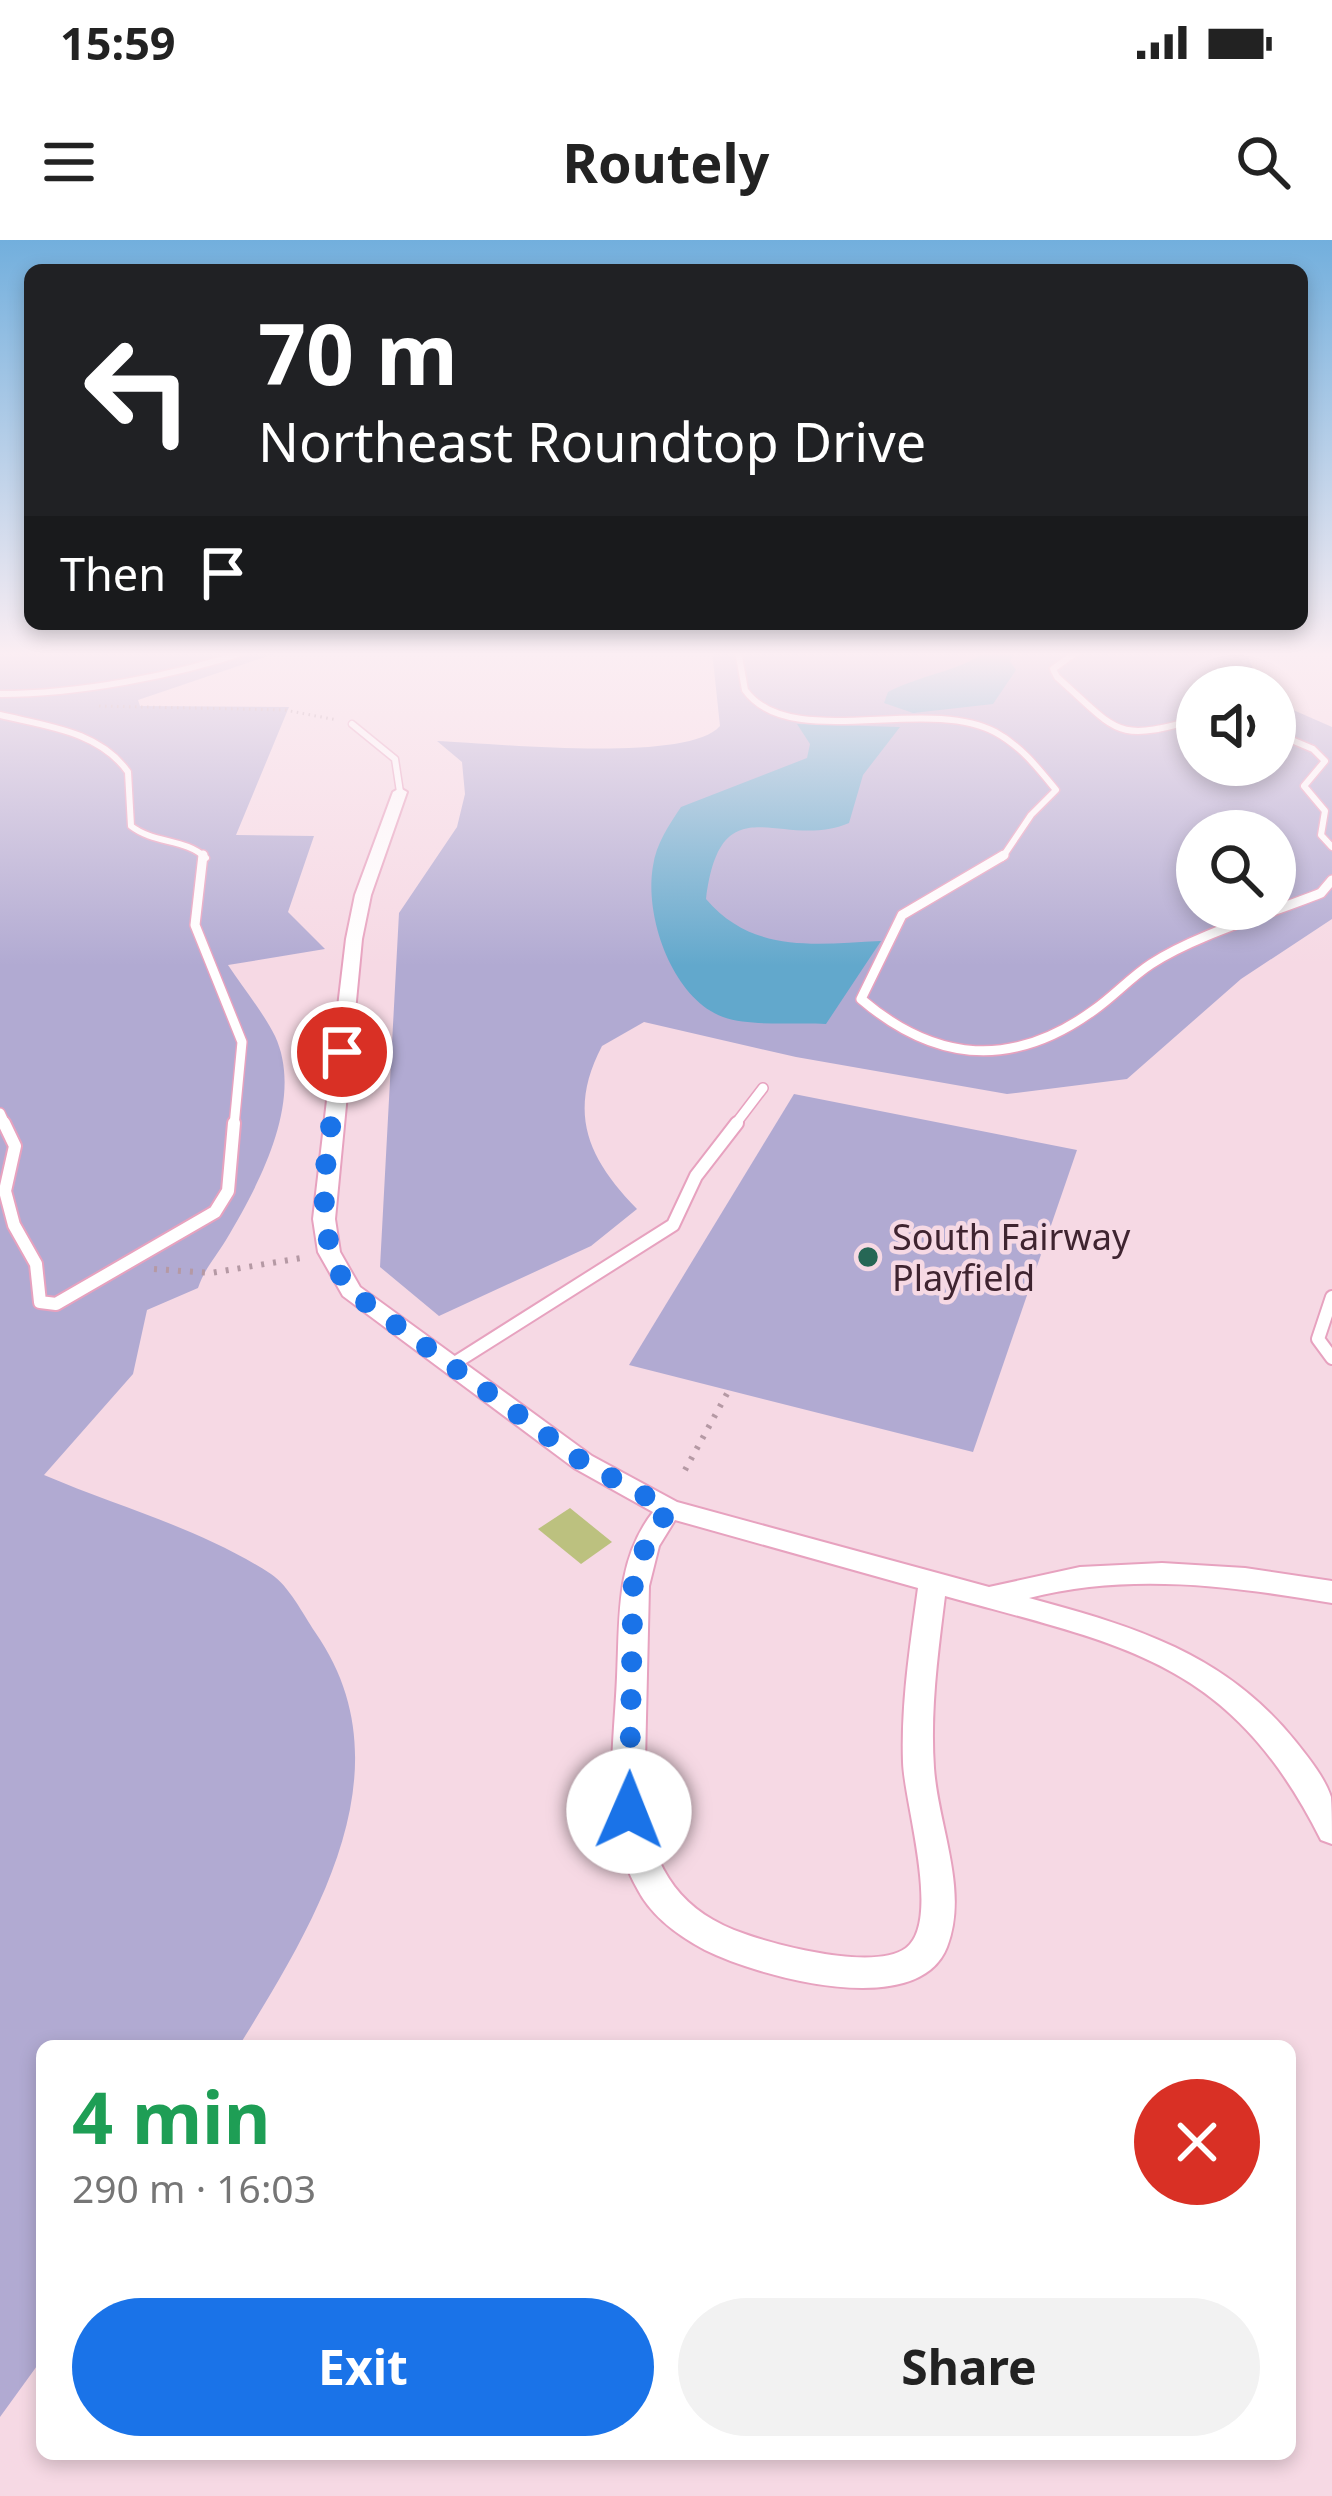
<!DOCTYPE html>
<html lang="en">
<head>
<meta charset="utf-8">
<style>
	:root { --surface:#fff; --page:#f2f2f2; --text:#222; --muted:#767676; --accent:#1a73e8 }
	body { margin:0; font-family:"Noto Sans",sans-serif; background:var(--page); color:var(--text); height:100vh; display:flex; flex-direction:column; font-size:45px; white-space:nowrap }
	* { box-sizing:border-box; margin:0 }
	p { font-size:39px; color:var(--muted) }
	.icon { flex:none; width:66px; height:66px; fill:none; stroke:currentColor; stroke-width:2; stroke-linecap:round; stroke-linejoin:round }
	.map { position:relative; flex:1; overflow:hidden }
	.sheet { position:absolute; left:36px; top:1800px; width:1260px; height:420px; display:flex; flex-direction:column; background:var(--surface); border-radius:18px; box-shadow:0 6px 18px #0003 }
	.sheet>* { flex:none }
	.guide { position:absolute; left:24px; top:24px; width:1284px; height:366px; border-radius:18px; box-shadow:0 6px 18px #0003; background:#202124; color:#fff; overflow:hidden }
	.controls { position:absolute; left:1176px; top:426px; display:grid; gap:24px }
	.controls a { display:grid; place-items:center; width:120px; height:120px; border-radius:50%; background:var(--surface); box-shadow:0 6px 18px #0003; font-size:60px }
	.pin { position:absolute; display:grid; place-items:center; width:102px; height:102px; color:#fff; margin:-51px; border:6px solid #fff; border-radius:50%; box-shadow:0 3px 12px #0007 }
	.me { position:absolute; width:132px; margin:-66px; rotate:1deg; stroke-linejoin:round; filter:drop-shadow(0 0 9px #0008) }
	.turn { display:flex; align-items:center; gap:42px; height:252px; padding:0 36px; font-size:54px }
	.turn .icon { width:156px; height:156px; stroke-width:2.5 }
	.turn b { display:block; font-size:84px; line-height:102px }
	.then { display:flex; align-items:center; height:114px; padding:0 36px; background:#0003; gap:24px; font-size:45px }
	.round { display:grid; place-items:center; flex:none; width:126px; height:126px; border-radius:63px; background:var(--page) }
	.overview { display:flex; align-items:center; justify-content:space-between; height:204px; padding:0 36px }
	h1 { font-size:72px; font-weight:700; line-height:90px; color:#1e9e55 }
	.button { display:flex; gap:24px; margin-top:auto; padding:24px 36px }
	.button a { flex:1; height:138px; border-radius:72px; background:var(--accent); color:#fff; font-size:48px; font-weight:700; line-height:138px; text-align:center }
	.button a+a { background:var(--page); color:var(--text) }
	.status { display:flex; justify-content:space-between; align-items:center; height:84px; padding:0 60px; background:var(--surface); direction:ltr }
	.status svg { height:33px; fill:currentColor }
	header { display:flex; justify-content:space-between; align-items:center; height:156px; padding:0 36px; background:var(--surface); font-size:54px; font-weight:700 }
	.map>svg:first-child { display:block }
	.green { fill:#b1aad2; fill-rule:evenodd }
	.water { fill:#62a8cc }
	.building { fill:#bcc17f }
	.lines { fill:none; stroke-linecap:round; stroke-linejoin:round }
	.service-far2-casing { stroke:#e7a2bf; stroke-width:9 }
	.service-far1-casing { stroke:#e7a2bf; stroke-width:12 }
	.service-casing { stroke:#e7a2bf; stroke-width:16 }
	.minor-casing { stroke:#e7a2bf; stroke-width:4 }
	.path-far1 { stroke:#b599a4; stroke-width:3; stroke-dasharray:1.5 4.5; stroke-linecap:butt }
	.path { stroke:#b599a4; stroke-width:6; stroke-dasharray:3 9; stroke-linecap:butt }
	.service-far2 { stroke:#fff; stroke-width:6 }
	.service-far1 { stroke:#fff; stroke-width:9 }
	.service { stroke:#fff; stroke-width:12 }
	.minor { fill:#fff; fill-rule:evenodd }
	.route { stroke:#1a73e8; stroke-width:21; stroke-dasharray:0 37.8 }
	.poi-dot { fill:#266755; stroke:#f6d9e4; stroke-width:4.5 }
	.labels { text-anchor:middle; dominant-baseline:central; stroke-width:9; stroke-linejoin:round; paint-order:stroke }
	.poi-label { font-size:36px; fill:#3f2430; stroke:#f6d9e4; text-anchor:start }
</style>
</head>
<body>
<div class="status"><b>15:59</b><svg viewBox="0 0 49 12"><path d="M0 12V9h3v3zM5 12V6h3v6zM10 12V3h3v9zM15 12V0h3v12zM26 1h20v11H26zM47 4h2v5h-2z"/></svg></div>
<header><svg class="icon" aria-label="menu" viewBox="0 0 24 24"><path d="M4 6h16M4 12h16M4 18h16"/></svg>Routely<svg class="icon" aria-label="search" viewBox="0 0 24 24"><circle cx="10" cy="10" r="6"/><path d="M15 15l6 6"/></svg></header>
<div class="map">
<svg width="1332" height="2256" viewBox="0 0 1332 2256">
	<rect width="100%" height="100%" fill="#f6d9e4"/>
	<g class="green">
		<path d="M0 411H283L138 460 140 466 289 467 236 595 314 596 288 672 325 709 228 725C243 748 263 772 275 796 305 861 258 946 226 1000 215 1018 205 1028 198 1048L147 1070 133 1134 44 1235C121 1268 200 1288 271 1334 289 1346 303 1374 315 1392 411 1529 314 1684 239 1806H42V2119L0 2177Z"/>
		<path d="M712 411H1246L1260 447H1197V525H1275V462L1332 487V679L1241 739 1127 839 1007 854 796 817 644 782 602 806C567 873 588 919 637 969L591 1006 439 1076 380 1027 399 673 457 587 465 554 462 522 437 501C492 503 687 524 720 486ZM1197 591H1275V669H1197Z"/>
		<polygon points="794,854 1077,910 973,1212 629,1125"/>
	</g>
	<g class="water">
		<path d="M987 411H1016L1010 421 1016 430 993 464 913 473 884 463 888 452C920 435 957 432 987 411Z"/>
		<path d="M797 484 900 487 863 535 849 583C781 612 721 540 706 659 753 714 815 704 881 701L826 784C795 782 752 787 723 777 672 758 644 676 653 626 656 604 669 585 681 567L807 518 810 504Z"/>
	</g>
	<polygon class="building" points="570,1268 612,1302 581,1324 538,1289"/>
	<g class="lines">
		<defs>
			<g id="service-far2">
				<path d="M738 411 745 450C789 512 926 455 995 492 1021 506 1038 528 1056 550L1031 575 1002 618"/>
				<path d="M1078 411 1053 429 1057 437C1119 492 1114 503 1197 479"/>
				<path d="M0 454C78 454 174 436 248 411"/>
				<path d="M0 475C46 486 99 491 128 532L131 586C154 604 185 598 206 618"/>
				<polyline points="352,484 395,519 400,552"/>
				<polyline points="1275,493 1313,509 1325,521 1304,546 1325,571 1321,595 1332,607"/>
			</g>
			<g id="service-far1">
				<polyline points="203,615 195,685 242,802 234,886"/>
				<path d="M1004 615 902 675 861 759C936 823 1013 829 1094 770 1114 756 1131 737 1151 724 1197 694 1269 674 1321 653L1332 640"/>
				<polyline points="0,873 6,886"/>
				<polyline points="734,886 763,848"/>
			</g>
			<g id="service">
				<polyline points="4,883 15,906 5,951 14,985 36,1024 40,1062 56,1064 215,972 228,951 234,883"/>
				<polyline points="1332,1057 1318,1099 1332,1118"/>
				<polyline points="450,1126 673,985 696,936 737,883"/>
			</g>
			<path id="minor" d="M400 548 407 552 371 655 362 699 335 979 340 1012 360 1047 592 1216 677 1262 989 1347 1080 1327 1162 1323 1245 1328 1332 1341V1363C1232 1346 1129 1332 1029 1358 1133 1386 1225 1413 1296 1502 1308 1517 1325 1538 1331 1557 1332 1571 1332 1590 1332 1604L1321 1600C1230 1419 1124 1406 945 1356 938 1412 930 1471 934 1528 938 1586 969 1650 947 1707 918 1782 757 1736 705 1710 679 1696 652 1677 638 1650 600 1584 614 1510 617 1437 620 1379 615 1321 653 1272L574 1228 343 1056 318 1012 313 979 346 699 355 655 393 552ZM675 1280 918 1348C910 1406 901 1464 903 1522 904 1563 942 1681 906 1708 875 1731 779 1706 745 1694 682 1673 653 1630 644 1566L649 1346 659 1306Z"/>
		</defs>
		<use href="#service-far2" class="service-far2-casing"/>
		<use href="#service-far1" class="service-far1-casing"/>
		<use href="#service" class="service-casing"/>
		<use href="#minor" class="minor-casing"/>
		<polyline class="path-far1" points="99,466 285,470 337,480"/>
		<g class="path">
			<polyline points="154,1029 211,1033 307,1017"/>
			<polyline points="685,1230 729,1150"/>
		</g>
		<use href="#service-far2" class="service-far2"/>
		<use href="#service-far1" class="service-far1"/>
		<use href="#service" class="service"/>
		<use href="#minor" class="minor"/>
	</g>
	<linearGradient id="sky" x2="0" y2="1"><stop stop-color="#72afdd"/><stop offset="0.57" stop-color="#fbeef3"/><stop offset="1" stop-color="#fbeef3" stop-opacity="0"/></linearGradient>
	<rect width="1332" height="726" fill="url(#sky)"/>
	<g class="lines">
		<path class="route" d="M342 812C333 889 303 984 350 1051L583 1222 669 1269 646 1304 633 1347 629 1571"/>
	</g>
	<circle class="poi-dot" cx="868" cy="1017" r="12"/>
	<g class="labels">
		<g class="poi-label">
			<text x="892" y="996">South Fairway<tspan x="892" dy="41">Playfield</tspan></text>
		</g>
	</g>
</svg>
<div class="controls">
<a><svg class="icon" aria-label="sound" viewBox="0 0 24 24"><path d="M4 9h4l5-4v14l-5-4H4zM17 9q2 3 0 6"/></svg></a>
<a><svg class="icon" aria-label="search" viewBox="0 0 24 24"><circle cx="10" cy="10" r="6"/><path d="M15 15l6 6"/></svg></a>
</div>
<div class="pin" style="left:342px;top:812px;background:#d93025"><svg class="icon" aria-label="arrive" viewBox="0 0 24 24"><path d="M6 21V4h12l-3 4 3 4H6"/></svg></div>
<svg class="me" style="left:629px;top:1571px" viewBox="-20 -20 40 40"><circle r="19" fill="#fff"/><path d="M0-13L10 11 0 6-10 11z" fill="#1a73e8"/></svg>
<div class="guide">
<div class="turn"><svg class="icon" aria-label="left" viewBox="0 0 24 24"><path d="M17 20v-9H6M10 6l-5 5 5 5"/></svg><div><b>70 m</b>Northeast Roundtop Drive</div></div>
<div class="then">Then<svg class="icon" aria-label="arrive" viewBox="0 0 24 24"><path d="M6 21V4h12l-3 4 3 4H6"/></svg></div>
</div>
<section class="sheet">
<div class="overview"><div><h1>4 min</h1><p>290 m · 16:03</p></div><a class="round" style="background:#d93025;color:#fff"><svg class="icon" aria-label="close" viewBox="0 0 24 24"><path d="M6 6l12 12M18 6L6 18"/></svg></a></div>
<div class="button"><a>Exit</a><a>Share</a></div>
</section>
</div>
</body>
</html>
